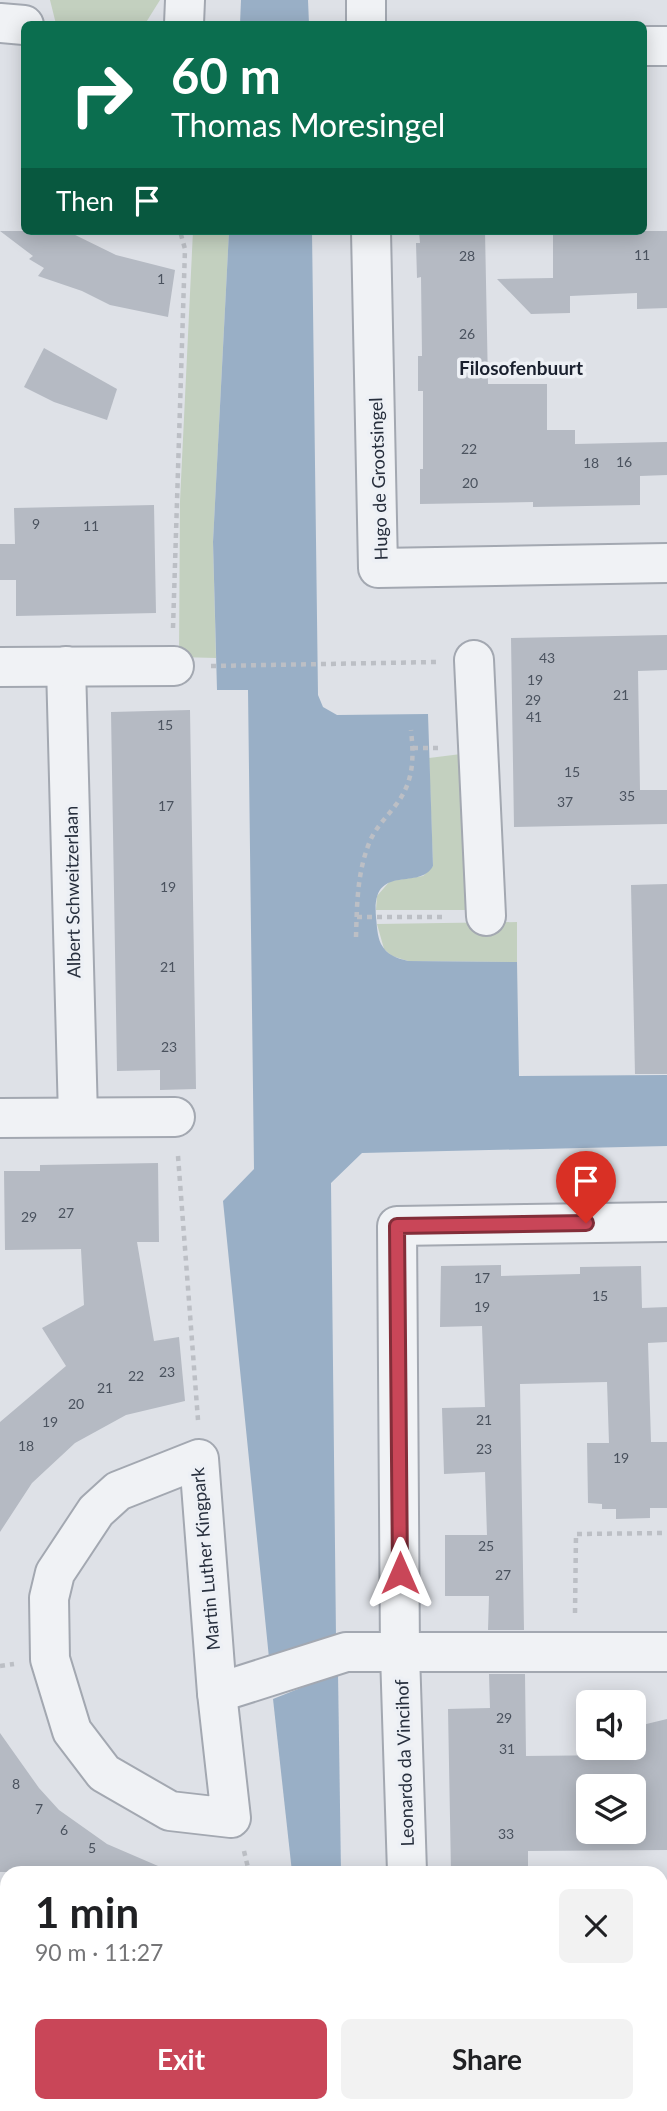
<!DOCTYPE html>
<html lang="en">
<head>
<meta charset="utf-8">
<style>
	:root { --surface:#fff; --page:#f2f2f2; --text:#202124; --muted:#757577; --accent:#c94658 }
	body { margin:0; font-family:Lato,sans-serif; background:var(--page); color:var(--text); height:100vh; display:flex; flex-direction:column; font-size:26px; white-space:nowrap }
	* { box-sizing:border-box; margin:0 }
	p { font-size:23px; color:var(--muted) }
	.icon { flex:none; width:38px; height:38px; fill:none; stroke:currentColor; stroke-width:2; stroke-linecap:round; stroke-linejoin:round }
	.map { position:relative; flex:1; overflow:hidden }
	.side { position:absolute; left:0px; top:1866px; width:668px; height:247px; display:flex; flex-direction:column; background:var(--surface); border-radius:21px 21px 0 0; box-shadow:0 4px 18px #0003 }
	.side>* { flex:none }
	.banner { position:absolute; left:21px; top:21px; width:626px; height:214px; border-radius:10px; box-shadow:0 4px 18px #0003; background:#0b6e4f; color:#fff; overflow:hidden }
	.tools { position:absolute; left:576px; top:1690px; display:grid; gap:14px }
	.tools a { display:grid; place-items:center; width:70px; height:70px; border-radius:10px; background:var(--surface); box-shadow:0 4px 18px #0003; font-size:35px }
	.pin { position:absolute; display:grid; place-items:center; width:60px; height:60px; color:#fff; margin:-72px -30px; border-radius:50% 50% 50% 0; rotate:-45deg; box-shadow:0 0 7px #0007 }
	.pin .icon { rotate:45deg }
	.me { position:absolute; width:77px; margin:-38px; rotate:0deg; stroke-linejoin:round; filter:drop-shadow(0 0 5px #0008) }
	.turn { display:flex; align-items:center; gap:24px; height:147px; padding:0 35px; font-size:32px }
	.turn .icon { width:91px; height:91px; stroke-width:2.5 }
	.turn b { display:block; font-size:49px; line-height:60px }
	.then { display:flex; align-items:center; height:66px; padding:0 35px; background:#0003; gap:14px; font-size:26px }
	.round { display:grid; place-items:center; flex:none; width:74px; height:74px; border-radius:10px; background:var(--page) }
	.overview { display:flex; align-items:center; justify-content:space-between; height:119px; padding:0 35px }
	h1 { font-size:42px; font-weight:700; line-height:52px }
	.action { display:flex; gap:14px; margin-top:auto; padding:14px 35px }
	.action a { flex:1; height:80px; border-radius:10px; background:var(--accent); color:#fff; font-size:28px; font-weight:700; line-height:80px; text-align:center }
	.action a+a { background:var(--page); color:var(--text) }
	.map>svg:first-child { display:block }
	.green { fill:#c3d0bf }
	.water { fill:#99afc6 }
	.building { fill:#b5bac3; fill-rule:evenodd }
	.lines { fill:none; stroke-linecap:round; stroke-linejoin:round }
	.street-casing { stroke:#a3a8b1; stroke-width:42 }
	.path { stroke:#bcbfc5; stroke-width:4.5; stroke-dasharray:5 5; stroke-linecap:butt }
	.street { stroke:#f0f2f5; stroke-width:38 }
	.route-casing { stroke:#832e39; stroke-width:18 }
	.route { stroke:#c94658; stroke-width:12 }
	.labels { text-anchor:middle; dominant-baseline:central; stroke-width:7; stroke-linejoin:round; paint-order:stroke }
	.number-label { font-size:14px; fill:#4a525e }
	.street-label { font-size:18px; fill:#272f3d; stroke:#edf0f5 }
	.neighbourhood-label { font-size:19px; font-weight:bold; fill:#1a202e; stroke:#edf0f5 }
</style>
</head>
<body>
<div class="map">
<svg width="667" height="2111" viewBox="0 0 667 2111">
	<rect width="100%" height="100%" fill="#dee1e7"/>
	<g class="green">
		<polygon points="50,0 160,0 145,24 56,24"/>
		<polygon points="193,231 229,231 213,542 216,658 179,657 180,501"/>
		<polygon points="469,753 471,910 376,910 377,896 390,881 423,876 433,866 429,758"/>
		<polygon points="517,922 517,962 408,961 392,956 384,949 377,924"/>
	</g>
	<g class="water">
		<polygon points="241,0 308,0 309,24 240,24"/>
		<path d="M229 231H312L318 695 323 707 337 715 428 714 433 866C419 892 371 861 376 917 377 926 377 935 381 944 387 955 396 958 408 961L517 962 519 1076 667 1075V1146L362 1153 331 1183 336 1637 269 1658 223 1201 254 1169 248 690H217L213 542Z"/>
		<polygon points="338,1673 341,1872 292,1872 273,1699"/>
	</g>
	<g class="building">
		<polygon points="0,231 67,231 116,255 175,270 168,317 110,305 82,291 38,276 44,268 29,259 33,256"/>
		<polygon points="419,231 485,231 488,384 547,384 547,430 575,430 575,444 667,442 667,475 640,476 640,505 533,507 533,502 420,504 420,469 423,469 423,391 418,391 418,356 422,356 421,277 417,278 416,243 420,243"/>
		<polygon points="553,231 667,231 667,308 637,309 637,293 570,296 570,313 531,314 497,279 553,278"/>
		<polygon points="44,348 117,389 107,420 54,402 24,387"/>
		<polygon points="154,505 156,613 16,616 16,580 0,580 0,544 15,544 14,508"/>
		<polygon points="667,635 667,670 638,671 640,790 667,790 667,824 514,827 511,638"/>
		<polygon points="190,710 196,1089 160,1090 160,1070 117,1071 111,712"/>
		<polygon points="667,884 667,1074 635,1074 631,885"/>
		<polygon points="158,1163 159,1242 137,1242 154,1341 179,1337 185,1401 126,1415 75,1443 32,1483 0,1532 0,1422 66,1366 42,1328 84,1305 81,1249 5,1250 4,1171 40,1171 40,1165"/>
		<polygon points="501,1265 501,1276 580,1274 580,1267 641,1266 642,1308 667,1307 667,1342 648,1343 651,1442 667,1442 667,1508 650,1508 650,1518 616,1519 616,1509 602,1509 602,1504 588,1503 587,1443 609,1443 607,1382 520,1384 524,1630 488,1630 489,1596 445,1596 445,1535 487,1535 485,1472 444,1474 442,1408 485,1407 482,1326 440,1327 441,1266"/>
		<path d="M489 1674H525L526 1756 622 1755 620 1748H634V1727L667 1719V1850L528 1851V1872H451L448 1709 490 1708ZM588 1787H634V1832H588Z"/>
		<polygon points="0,1733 39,1788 59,1810 107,1844 172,1872 0,1872"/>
	</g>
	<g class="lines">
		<defs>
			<g id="street">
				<polyline points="366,0 366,24"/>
				<polyline points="0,23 24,25"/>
				<polyline points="184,24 185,0"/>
				<polyline points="644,46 667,46"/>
				<polyline points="371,231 378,568 667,563"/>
				<polyline points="474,660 486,916"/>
				<polyline points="66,666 78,1117"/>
				<polyline points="0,667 174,666"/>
				<polyline points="0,1118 175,1117"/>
				<polygon points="199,1459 217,1693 231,1818 170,1811 104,1773 72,1731 50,1659 49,1598 55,1573 96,1511 118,1491"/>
				<polyline points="217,1693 346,1652 667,1652"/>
				<polyline points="407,1872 400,1654 397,1226 667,1222"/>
				<polyline points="415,2105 415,2111"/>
			</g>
		</defs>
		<use href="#street" class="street-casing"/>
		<g class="path">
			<polyline points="173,628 185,249 180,231"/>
			<polyline points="211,666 437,662"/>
			<polyline points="413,748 439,748"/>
			<polyline points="357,917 446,917"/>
			<path d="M356 937C357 904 357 872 370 841 376 827 386 818 395 806 414 782 414 759 411 730"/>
			<polyline points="178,1156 198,1420"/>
			<polyline points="575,1613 576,1534 667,1533"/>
			<polyline points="0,1666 14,1664"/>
			<polyline points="244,1851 249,1872"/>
			<polyline points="254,2105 254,2111"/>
		</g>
		<use href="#street" class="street"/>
	</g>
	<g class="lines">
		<defs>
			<polyline id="route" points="400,1573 397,1226 586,1223"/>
		</defs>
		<use href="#route" class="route-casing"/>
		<use href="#route" class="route"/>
	</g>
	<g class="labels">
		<g class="number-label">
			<text x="642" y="254">11</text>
			<text x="467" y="255">28</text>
			<text x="161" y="278">1</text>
			<text x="467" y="333">26</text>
			<text x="469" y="448">22</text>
			<text x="624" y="461">16</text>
			<text x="591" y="462">18</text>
			<text x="470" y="482">20</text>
			<text x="36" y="523">9</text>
			<text x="91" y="525">11</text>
			<text x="547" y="657">43</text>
			<text x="535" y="679">19</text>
			<text x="621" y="694">21</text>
			<text x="533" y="699">29</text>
			<text x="534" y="716">41</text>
			<text x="165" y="724">15</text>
			<text x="572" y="771">15</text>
			<text x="627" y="795">35</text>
			<text x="565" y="801">37</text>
			<text x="166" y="805">17</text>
			<text x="168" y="886">19</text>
			<text x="168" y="966">21</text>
			<text x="169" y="1046">23</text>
			<text x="66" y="1212">27</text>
			<text x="29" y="1216">29</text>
			<text x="482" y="1277">17</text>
			<text x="600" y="1295">15</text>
			<text x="482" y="1306">19</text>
			<text x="167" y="1371">23</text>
			<text x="136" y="1375">22</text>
			<text x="105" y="1387">21</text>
			<text x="76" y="1403">20</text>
			<text x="484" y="1419">21</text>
			<text x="50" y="1421">19</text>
			<text x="26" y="1445">18</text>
			<text x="484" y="1448">23</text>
			<text x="621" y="1457">19</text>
			<text x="486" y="1545">25</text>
			<text x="503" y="1574">27</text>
			<text x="504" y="1717">29</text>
			<text x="507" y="1748">31</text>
			<text x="16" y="1783">8</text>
			<text x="39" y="1808">7</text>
			<text x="64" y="1829">6</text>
			<text x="506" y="1833">33</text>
			<text x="92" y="1847">5</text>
		</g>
		<g class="street-label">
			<text transform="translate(378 479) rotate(-92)">Hugo de Grootsingel</text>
			<text transform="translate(72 892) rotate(-91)">Albert Schweitzerlaan</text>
			<text transform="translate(205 1559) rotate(-95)">Martin Luther Kingpark</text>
			<text transform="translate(404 1763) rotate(-92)">Leonardo da Vincihof</text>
		</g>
		<g class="neighbourhood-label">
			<text x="521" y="367">Filosofenbuurt</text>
		</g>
	</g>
</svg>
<div class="tools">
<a><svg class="icon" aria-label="sound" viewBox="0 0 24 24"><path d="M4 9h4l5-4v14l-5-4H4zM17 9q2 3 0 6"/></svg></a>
<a><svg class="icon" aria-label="layers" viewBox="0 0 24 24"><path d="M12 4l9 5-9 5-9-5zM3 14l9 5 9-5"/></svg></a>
</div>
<div class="pin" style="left:586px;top:1223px;background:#d93025"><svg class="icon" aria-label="arrive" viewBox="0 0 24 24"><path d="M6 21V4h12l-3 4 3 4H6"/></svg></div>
<svg class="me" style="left:400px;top:1573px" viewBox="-20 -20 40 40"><path d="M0-17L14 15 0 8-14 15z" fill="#c94658" stroke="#fff" stroke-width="4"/></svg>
<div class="banner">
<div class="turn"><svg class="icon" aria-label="right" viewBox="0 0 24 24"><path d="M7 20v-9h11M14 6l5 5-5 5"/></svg><div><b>60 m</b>Thomas Moresingel</div></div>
<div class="then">Then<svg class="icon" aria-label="arrive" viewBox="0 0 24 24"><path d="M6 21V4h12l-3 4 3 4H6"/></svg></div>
</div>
<section class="side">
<div class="overview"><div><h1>1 min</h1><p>90 m · 11:27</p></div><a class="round"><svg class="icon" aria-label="close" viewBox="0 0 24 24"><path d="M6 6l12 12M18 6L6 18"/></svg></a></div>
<div class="action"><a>Exit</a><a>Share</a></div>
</section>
</div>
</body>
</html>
